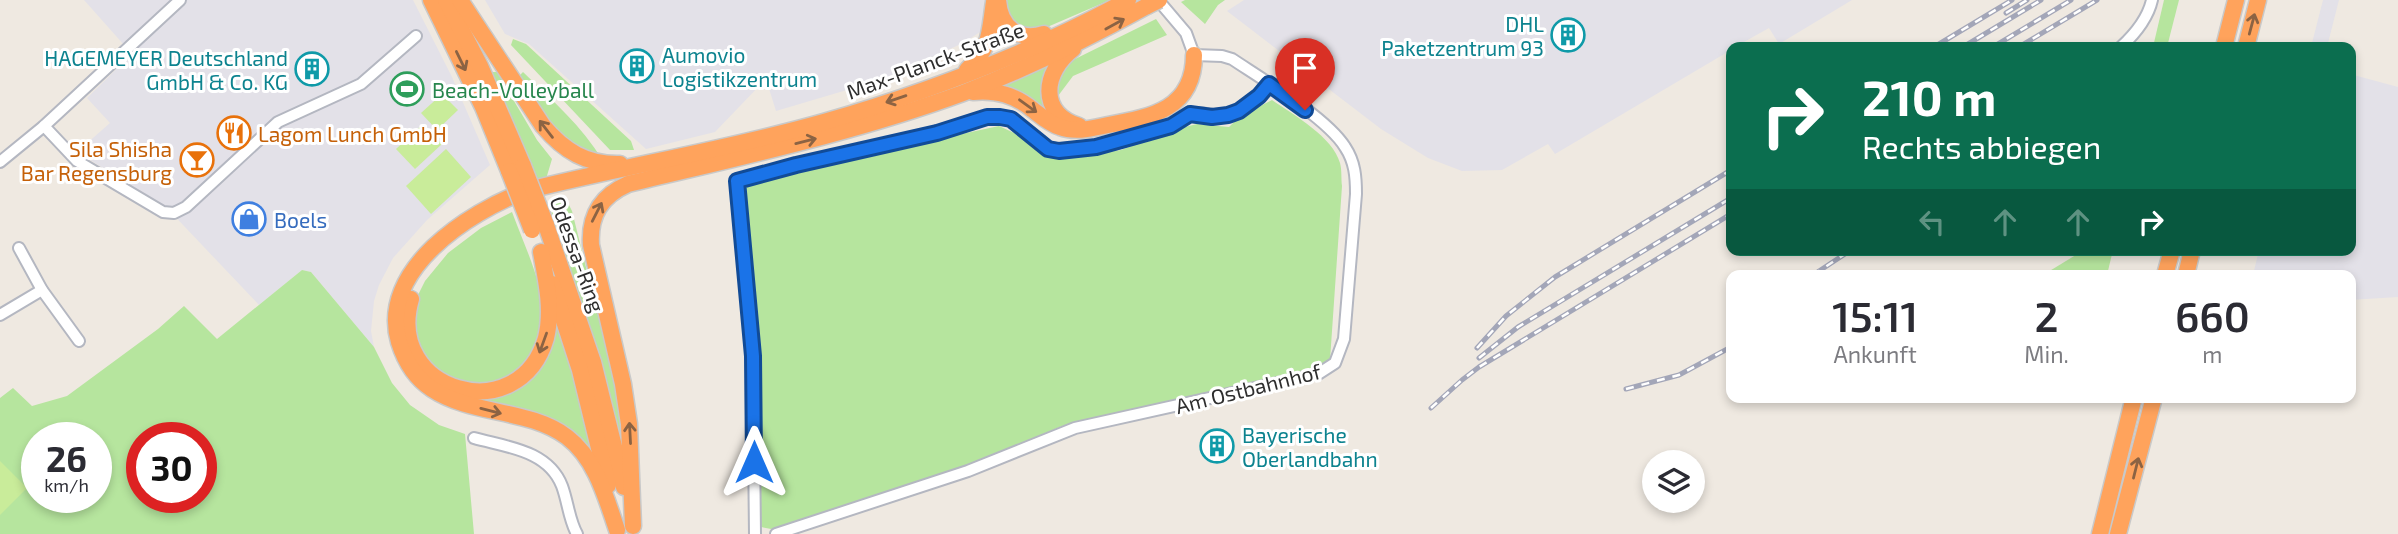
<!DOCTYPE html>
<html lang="de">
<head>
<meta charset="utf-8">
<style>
	:root { --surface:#fff; --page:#f2f2f3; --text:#2b2b33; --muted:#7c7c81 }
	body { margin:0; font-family:"Exo 2",sans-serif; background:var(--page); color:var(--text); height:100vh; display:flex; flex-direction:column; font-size:26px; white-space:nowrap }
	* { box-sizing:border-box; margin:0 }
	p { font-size:23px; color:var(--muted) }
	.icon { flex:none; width:38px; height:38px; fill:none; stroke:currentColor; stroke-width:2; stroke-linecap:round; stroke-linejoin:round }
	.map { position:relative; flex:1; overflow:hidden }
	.drawer { position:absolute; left:1726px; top:270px; width:630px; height:133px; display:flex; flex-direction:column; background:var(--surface); border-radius:14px; box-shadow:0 4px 10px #0003 }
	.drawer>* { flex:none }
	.top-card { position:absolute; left:1726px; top:42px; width:630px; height:214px; border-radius:14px; box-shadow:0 4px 10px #0003; background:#0b6e4f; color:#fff; overflow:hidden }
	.buttons { position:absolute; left:1642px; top:450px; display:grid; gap:14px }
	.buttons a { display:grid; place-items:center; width:63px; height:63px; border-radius:50%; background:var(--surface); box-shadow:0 4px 10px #0003; font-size:35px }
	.speed { position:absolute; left:21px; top:422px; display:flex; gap:14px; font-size:35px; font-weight:700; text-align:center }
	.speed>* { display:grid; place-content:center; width:91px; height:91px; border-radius:50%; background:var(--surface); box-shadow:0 4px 10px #0003; line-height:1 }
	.speed small { font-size:18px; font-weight:400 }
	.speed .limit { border:10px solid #d22; background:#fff; color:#111 }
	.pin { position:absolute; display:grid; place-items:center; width:60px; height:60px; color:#fff; margin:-72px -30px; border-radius:50% 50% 50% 0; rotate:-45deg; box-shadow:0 0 7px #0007 }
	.pin .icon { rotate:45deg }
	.me { position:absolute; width:77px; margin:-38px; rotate:0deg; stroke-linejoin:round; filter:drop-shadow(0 0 5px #0008) }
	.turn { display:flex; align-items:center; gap:24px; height:147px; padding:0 21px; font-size:32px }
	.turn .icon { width:91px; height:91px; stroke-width:2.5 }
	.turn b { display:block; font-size:49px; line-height:60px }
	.lanes { display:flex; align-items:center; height:66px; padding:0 21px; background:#0003; justify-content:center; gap:35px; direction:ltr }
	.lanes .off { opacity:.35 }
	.eta { display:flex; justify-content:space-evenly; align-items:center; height:119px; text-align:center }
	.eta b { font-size:42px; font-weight:600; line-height:49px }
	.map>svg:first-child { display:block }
	.industrial { fill:#e3e1e8 }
	.green { fill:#b6e59e; fill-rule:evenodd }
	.pitch { fill:#c9ec9a }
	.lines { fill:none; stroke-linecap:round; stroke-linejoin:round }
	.minor-casing { stroke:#b4b7c1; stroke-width:14 }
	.highway-casing { stroke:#c9c9c9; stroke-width:19 }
	.minor { stroke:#fff; stroke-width:10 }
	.highway { stroke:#ffa35c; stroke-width:16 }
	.rail-casing { stroke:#a3a6b8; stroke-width:5 }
	.rail { stroke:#fff; stroke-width:2.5; stroke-dasharray:8; stroke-linecap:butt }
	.highway-bridge-casing { stroke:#c9c9c9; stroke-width:19; stroke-linecap:butt }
	.highway-bridge { stroke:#ffa35c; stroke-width:16 }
	.oneway { stroke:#8c6343 }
	.route-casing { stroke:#114b97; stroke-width:18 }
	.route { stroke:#1a73e8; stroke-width:12 }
	.labels { text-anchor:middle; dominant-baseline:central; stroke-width:6; stroke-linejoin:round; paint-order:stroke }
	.culture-label { font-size:21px; fill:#0d838f; stroke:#fff; text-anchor:end }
	.street-label { font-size:21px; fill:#2e2e2e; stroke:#fff }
	.leisure-label { font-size:21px; fill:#27864d; stroke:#fff; text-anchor:start }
	.food-label { font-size:21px; fill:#c56008; stroke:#fff; text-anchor:start }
	.shop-label { font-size:21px; fill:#366cbe; stroke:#fff; text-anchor:start }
</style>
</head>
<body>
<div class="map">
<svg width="2398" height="534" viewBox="0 0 2398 534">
	<rect width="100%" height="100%" fill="#efe9e1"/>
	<g class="industrial">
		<polygon points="84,0 413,0 452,77 490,165 427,220 393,258 379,285 374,301 371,331 374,347 311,272 302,270 259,305 165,206 77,152 110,123 87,98 132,54"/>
		<polygon points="485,0 1007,0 1008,14 963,43 884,79 776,111 766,79 715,132 646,149 529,44 505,34"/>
		<polygon points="1244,0 1852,0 1779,44 1769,28 1735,47 1731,47 1731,50 1555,154 1548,144 1502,170 1462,171 1428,158 1381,129 1227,11"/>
		<polygon points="2323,0 2339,0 2327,47 2311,47"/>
		<polygon points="2350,74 2398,87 2398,297 2350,300 2350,275 2253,275 2259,250 2350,250"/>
	</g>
	<g class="green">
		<path d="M1007 0H1110L1038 31C1018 34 1006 19 1007 0Z"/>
		<polygon points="1185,0 1225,0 1218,5 1205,24 1181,2"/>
		<polygon points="2164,0 2179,0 2167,47 2153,47"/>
		<polygon points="1156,19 1167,35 1073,76 1055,100 1054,82 1069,62"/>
		<polygon points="513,39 526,44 631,141 634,150 610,150 511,45"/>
		<polygon points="1049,65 1062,120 1001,86"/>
		<polygon points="491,72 497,72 537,140 552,159 546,179 539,182"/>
		<path d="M523 72C552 100 582 126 603 161 558 140 544 116 517 78Z"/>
		<path d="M1272 100C1294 115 1333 137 1340 163 1342 170 1341 179 1342 186L1330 360 1321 367 1306 373 1062 426 969 465 771 529 761 527 759 340 753 262 743 187 822 164 999 126 1023 137 1043 153 1063 159 1121 150 1177 129 1197 124 1229 127 1239 117Z"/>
		<polygon points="557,202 569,205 572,211 619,400 623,429 618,432 596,350 549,204"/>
		<path d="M512 212C531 264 569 330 515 373 506 380 490 383 479 388L434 371 416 343 415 301 425 281 448 253 481 228Z"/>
		<polygon points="2084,250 2113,250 2107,275 2043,275"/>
		<path d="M302 270 311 272 374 347 392 383 410 405 439 425 465 434 474 534H0V398L13 388 32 406 67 396 158 329 184 306 217 339ZM37 438H96V497H37ZM142 438H201V497H142Z"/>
		<polygon points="558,320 594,452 590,454 584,446 465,396 506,391"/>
	</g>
	<g class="pitch">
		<polygon points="442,94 458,110 437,130 421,113"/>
		<polygon points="423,124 442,144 415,169 396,149"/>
		<polygon points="446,149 471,177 431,214 406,186"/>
		<polygon points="0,461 27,488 0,515"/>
	</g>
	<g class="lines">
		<defs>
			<g id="minor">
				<path d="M2121 47C2135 34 2148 18 2152 0"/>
				<polyline points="44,126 77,161 163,212 174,213 186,207 278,122 361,84 416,36"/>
				<polyline points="0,162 44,126 180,0"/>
				<polyline points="19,248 42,290 79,341"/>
				<polyline points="0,315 42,290"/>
				<path d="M474 438C506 447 548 450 562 486 568 502 569 520 577 534"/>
				<path d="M755 534 753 356 737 181 775 172 796 165C842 155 889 145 935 134 954 129 972 119 991 117 1026 114 1030 149 1060 151 1091 153 1138 137 1168 127 1176 124 1183 116 1191 114 1206 110 1219 121 1238 112 1250 106 1261 95 1269 84"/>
				<path d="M776 534 968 471 1075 428 1318 374 1335 363 1344 339 1356 194C1356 177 1355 162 1345 147 1327 118 1262 79 1232 59L1222 56 1194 55 1186 33 1158 0"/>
			</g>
			<g id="highway">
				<polyline points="431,0 483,107 509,171"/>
				<polyline points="446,0 480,66 523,166"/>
				<path d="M460 0 543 126C564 151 587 165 620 164"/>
				<path d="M998 0C1000 27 1018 42 1044 34"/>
				<polyline points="2224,47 2236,0"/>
				<polyline points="2246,47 2258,0"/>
				<path d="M1073 49C1043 72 1038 113 1079 126"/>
				<path d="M967 70C992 46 989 33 994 2"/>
				<path d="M973 92C997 90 1015 95 1033 110 1042 117 1050 124 1060 127 1076 133 1093 128 1108 125 1152 117 1194 109 1194 55"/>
				<polyline points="546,225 593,362 624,487"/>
				<polyline points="2165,275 2172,250"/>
				<polyline points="2186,275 2192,250"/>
				<polyline points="552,284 580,370 608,485"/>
				<path d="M411 299C384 392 519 431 546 338 553 310 546 279 541 252"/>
				<path d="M633 526 629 424 623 384 591 245C589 215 601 196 628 184 740 157 854 133 963 93 1026 69 1087 39 1147 6"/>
				<path d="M617 530C606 498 596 459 567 437 528 408 473 416 432 389 415 378 405 361 399 342 378 270 469 212 525 191 624 166 726 150 824 122 928 92 1033 52 1128 0"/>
				<polyline points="2100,534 2134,397"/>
				<polyline points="2118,534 2154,397"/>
			</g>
		</defs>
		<use href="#minor" class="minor-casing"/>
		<use href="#highway" class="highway-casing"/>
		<use href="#minor" class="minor"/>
		<use href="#highway" class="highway"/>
		<defs>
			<g id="rail">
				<polyline points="2006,13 2027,0"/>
				<polyline points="1934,47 2012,0"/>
				<polyline points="1963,47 2041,0"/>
				<polyline points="1993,47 2071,0"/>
				<polyline points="2019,47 2097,0"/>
				<polyline points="1813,275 1851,250"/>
				<polyline points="1477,348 1506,316 1555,277 1731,170"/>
				<polyline points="1479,358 1518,327 1731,198"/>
				<polyline points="1626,389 1679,375 1731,347"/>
				<polyline points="1431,408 1462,380 1479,367 1731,214"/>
			</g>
		</defs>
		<use href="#rail" class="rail-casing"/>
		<use href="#rail" class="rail"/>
		<defs>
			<g id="highway-bridge">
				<polyline points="1147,6 1159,0"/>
				<polyline points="523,166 546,225"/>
				<polyline points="509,171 532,230"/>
			</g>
		</defs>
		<use href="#highway-bridge" class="highway-bridge-casing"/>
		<use href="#highway-bridge" class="highway-bridge"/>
	</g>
	<defs><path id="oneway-shaft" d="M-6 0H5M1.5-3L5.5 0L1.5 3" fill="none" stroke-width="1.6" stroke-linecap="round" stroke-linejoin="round" transform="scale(1.75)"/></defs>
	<g class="oneway">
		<use href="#oneway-shaft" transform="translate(1115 24) rotate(-29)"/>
		<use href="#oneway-shaft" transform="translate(2252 24) rotate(-75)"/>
		<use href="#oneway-shaft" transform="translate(461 61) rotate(64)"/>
		<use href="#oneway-shaft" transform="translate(896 99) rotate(161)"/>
		<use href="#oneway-shaft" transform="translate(1028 106) rotate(36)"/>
		<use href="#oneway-shaft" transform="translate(546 129) rotate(-128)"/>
		<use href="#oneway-shaft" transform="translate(806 141) rotate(-14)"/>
		<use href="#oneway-shaft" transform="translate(597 212) rotate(-63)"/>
		<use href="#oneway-shaft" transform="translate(543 343) rotate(110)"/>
		<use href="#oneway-shaft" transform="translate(491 411) rotate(14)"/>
		<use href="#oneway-shaft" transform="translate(630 433) rotate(-93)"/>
		<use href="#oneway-shaft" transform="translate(2136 468) rotate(-76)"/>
	</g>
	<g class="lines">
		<defs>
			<polyline id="route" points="754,462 753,356 737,181 796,165 937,133 987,117 1000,117 1011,119 1048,149 1059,151 1096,147 1171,126 1190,114 1212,117 1228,115 1239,111 1259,96 1269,84 1305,110"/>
		</defs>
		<use href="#route" class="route-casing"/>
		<use href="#route" class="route"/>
	</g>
	<defs>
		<symbol id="building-ring" viewBox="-11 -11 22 22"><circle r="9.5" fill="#fff" stroke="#0f9aa8" stroke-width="1.5"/><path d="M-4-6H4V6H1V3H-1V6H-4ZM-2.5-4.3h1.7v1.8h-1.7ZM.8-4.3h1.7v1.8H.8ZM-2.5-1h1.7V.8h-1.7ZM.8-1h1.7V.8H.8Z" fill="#0f9aa8"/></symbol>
		<symbol id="stadium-ring" viewBox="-11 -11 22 22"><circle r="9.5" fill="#fff" stroke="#2e9e5b" stroke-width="1.5"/><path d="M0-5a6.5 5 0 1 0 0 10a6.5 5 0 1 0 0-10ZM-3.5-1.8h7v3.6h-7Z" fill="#2e9e5b"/></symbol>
		<symbol id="restaurant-ring" viewBox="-11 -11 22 22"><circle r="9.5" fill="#fff" stroke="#e8710a" stroke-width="1.5"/><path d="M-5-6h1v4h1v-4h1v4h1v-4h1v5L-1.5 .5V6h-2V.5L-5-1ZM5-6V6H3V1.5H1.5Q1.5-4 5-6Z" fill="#e8710a"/></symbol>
		<symbol id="bar-ring" viewBox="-11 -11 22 22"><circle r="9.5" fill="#fff" stroke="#e8710a" stroke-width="1.5"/><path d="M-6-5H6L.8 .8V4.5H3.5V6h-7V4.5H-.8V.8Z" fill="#e8710a"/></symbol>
		<symbol id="shop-ring" viewBox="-11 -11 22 22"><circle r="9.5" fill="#fff" stroke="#3f7fe0" stroke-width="1.5"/><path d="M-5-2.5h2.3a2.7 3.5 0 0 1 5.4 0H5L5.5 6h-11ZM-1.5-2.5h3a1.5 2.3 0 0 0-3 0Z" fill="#3f7fe0"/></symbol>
	</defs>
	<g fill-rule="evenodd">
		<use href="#building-ring" x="1549" y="16" width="38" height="38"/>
		<use href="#building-ring" x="618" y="47" width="38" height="38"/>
		<use href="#building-ring" x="293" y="50" width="38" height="38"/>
		<use href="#stadium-ring" x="388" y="70" width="38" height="38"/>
		<use href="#restaurant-ring" x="215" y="114" width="38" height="38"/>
		<use href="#bar-ring" x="178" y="141" width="38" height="38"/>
		<use href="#shop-ring" x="230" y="200" width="38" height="38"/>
		<use href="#building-ring" x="1198" y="427" width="38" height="38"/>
	</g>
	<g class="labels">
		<g class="culture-label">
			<text x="1544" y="23">DHL<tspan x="1544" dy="24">Paketzentrum 93</tspan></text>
			<text x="662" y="54" text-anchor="start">Aumovio<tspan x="662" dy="24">Logistikzentrum</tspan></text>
			<text x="288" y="57">HAGEMEYER Deutschland<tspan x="288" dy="24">GmbH &amp; Co. KG</tspan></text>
			<text x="1242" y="434" text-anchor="start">Bayerische<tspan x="1242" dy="24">Oberlandbahn</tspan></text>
		</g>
		<g class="street-label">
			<text transform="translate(935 60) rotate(-20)">Max-Planck-Straße</text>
			<text transform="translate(578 254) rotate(70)">Odessa-Ring</text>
			<text transform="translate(1248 388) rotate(-14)">Am Ostbahnhof</text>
		</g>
		<g class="leisure-label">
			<text x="432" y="89">Beach-Volleyball</text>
		</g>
		<g class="food-label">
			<text x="258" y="133">Lagom Lunch GmbH</text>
			<text x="172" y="148" text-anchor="end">Sila Shisha<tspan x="172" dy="24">Bar Regensburg</tspan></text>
		</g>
		<g class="shop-label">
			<text x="274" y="219">Boels</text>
		</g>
	</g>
</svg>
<div class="buttons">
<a><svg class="icon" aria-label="layers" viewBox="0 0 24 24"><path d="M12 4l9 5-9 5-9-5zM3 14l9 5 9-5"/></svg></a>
</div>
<div class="speed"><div>26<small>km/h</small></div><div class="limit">30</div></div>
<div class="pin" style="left:1305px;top:110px;background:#d93025"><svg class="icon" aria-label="arrive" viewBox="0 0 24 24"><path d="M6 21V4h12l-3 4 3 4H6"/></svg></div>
<svg class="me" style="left:754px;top:462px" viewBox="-20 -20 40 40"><path d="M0-17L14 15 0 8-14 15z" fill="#1a73e8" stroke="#fff" stroke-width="4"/></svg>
<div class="top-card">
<div class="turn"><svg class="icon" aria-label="right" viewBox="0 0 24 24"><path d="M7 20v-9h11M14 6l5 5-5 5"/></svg><div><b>210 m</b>Rechts abbiegen</div></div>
<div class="lanes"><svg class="icon off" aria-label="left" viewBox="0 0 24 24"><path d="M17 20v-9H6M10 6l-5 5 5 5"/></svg><svg class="icon off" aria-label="ahead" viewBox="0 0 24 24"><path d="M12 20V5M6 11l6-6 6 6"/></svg><svg class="icon off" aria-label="ahead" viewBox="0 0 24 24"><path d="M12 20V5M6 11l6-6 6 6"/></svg><svg class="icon" aria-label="right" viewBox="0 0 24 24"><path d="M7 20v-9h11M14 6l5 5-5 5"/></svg></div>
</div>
<section class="drawer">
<div class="eta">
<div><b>15:11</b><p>Ankunft</p></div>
<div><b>2</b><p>Min.</p></div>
<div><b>660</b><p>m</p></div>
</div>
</section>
</div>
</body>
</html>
